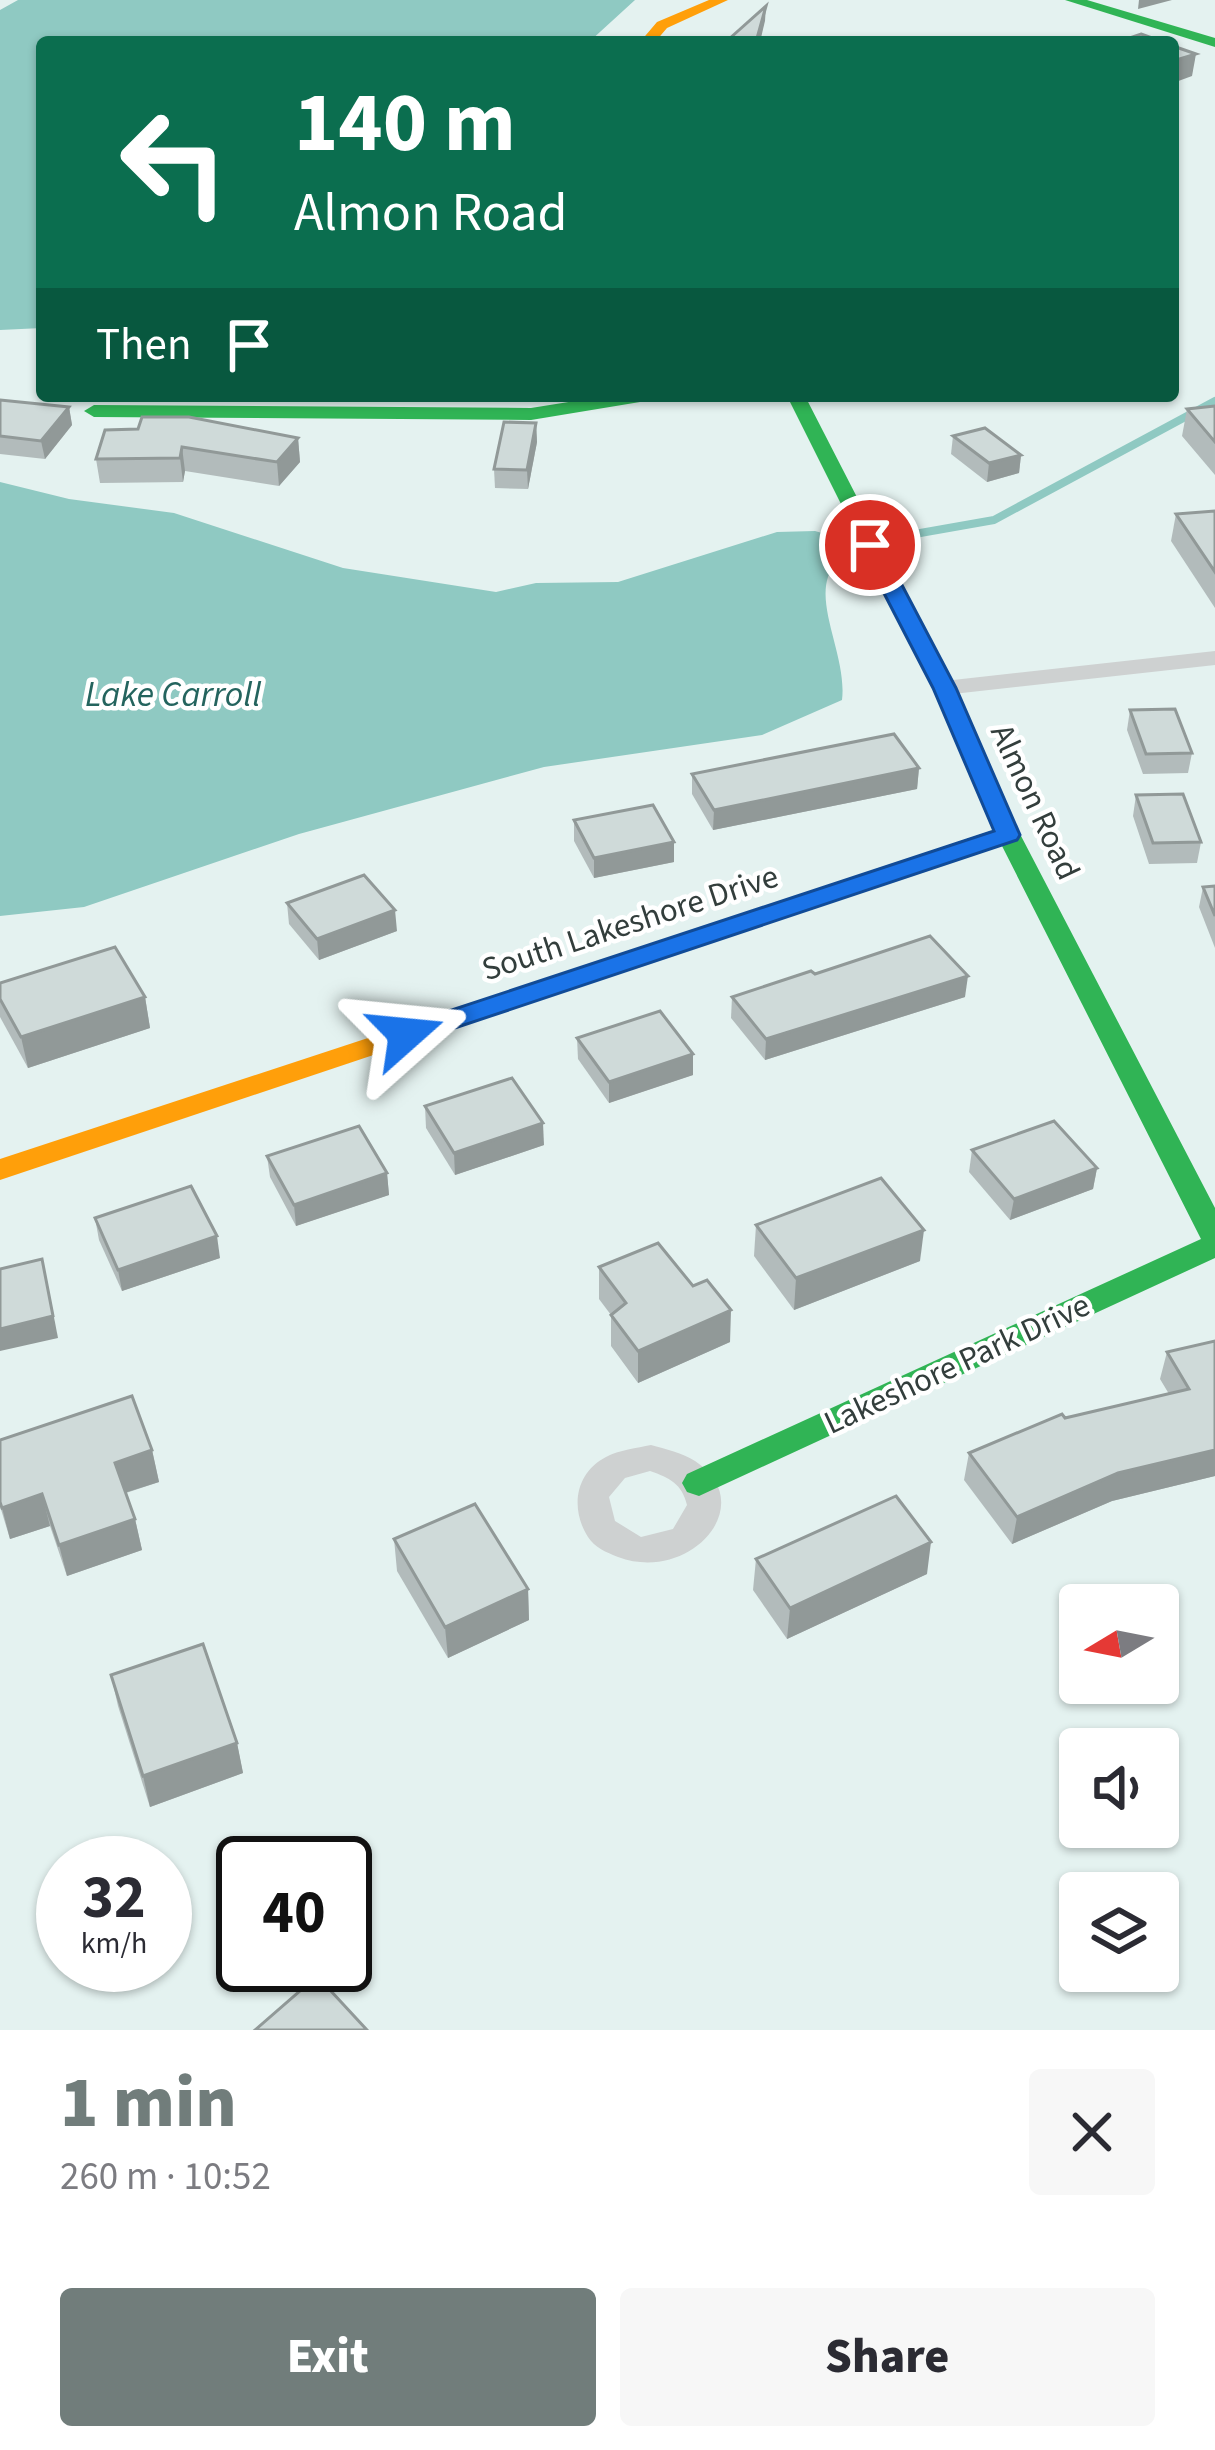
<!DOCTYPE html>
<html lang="en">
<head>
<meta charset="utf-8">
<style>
	:root { --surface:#fff; --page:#f7f7f7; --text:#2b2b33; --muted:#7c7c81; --accent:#717d7b }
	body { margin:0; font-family:"Source Sans 3",sans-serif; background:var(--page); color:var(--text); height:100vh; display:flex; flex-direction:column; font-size:45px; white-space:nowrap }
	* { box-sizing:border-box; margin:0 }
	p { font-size:39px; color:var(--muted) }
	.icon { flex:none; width:66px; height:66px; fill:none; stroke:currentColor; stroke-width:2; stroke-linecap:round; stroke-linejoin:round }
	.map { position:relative; height:2030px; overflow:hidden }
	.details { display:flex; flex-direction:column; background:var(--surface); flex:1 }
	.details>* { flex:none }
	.hud { position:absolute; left:36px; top:36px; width:1143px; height:366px; border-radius:12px; box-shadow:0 3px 9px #0004; background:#0b6e4f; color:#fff; overflow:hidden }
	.needle { width:78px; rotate:260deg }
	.fabs { position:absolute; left:1059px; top:1584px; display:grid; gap:24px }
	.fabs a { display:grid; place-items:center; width:120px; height:120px; border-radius:12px; background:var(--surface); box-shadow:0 3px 9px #0004; font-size:60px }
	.speed { position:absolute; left:36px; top:1836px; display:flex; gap:24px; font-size:60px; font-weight:700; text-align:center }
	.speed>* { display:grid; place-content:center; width:156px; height:156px; border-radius:50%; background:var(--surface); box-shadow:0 3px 9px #0004; line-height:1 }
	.speed small { font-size:30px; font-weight:400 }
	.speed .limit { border:6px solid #111; border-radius:18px; background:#fff; color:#111 }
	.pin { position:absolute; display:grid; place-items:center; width:102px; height:102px; color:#fff; margin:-51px; border:6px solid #fff; border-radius:50%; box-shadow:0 3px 12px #0007 }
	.me { position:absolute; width:132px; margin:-66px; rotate:72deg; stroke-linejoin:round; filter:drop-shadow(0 0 9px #0008) }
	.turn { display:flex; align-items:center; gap:42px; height:252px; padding:0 60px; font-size:54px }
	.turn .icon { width:156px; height:156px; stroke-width:2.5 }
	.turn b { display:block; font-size:84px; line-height:102px }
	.then { display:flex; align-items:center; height:114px; padding:0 60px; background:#0003; gap:24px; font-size:45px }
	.round { display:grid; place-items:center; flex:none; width:126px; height:126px; border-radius:12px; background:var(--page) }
	.summary { display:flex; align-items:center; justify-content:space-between; height:204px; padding:0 60px }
	h1 { font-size:72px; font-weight:800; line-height:90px; color:var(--accent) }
	.button { display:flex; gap:24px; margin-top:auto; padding:24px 60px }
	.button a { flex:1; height:138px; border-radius:12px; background:var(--accent); color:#fff; font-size:48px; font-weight:800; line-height:138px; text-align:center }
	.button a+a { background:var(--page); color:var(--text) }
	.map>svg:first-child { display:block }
	.water { fill:#8fc9c2 }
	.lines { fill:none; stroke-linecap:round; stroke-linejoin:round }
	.stream { stroke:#8fc9c2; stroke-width:8 }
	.street { fill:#ced1d1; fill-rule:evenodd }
	.fast { fill:#30b455; fill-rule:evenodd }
	.slow { fill:#ff9f0a; fill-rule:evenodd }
	.wall { fill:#b2bbbb }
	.shaded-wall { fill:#919998 }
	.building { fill:#cfdad9; stroke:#919998; stroke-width:3 }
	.route { fill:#1a73e8; stroke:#114b97; stroke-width:3 }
	.labels { text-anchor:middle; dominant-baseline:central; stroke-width:9; stroke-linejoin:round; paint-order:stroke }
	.street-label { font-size:33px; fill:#333e3c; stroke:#fff }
	.water-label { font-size:36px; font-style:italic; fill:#24645e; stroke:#fff }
</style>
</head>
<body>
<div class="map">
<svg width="1215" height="2030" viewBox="0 0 1215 2030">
	<rect width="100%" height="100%" fill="#e4f2f0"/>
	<g class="water">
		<polygon points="18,0 635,0 589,42 42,42 42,328 0,330 0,10"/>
		<path d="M0 482 69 499 174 513 343 568 496 592 536 583 618 582 777 532 815 531 836 537 845 554C840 560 831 569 828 577 817 610 847 659 842 700L762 735 544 767 299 834 84 907 0 916Z"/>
	</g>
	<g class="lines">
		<polyline class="stream" points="892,538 994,520 1215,401"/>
		<g class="street">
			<polygon points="1215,651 1215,665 944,695 933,688 944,681"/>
			<path d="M651 1445C665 1449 683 1453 695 1461 761 1504 690 1584 618 1557 606 1552 595 1548 588 1537 570 1509 575 1473 606 1457 619 1450 637 1448 651 1445ZM650 1471C670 1478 682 1484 687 1505L673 1529 641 1537 615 1521 609 1497 625 1478Z"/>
		</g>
		<g class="fast">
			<polygon points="1065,0 1087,0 1215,38 1215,47"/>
			<polygon points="606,396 649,396 640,402 531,420 94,417 84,411 94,405 531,408"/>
			<polygon points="787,396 805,396 955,688 1020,834 1215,1208 1215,1258 699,1496 687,1492 682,1483 687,1474 1201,1239 1001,844 675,954 657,954 653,948 657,942 994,830 933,688"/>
		</g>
		<g class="slow">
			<polygon points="709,0 728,0 667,28 655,42 640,42 657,22"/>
			<polygon points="666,940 675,942 679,948 675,954 0,1180 0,1159"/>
		</g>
	</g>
	<g class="wall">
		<polygon points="0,400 69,407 72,425 45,459 0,454"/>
		<polygon points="1215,406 1215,475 1182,436 1187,409"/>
		<polygon points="536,423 537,442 528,489 495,488 494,469"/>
		<polygon points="105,430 298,438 300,462 279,486 185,471 183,482 100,483 96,459"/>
		<polygon points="953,436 1021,455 1019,473 987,482 951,454"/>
		<polygon points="1215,511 1215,608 1171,541 1176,514"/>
		<polygon points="1130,710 1192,753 1188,773 1143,774 1127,730"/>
		<polygon points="919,768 917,789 713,830 692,794 692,774"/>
		<polygon points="1136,795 1201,842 1197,863 1149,864 1133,816"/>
		<polygon points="574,820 674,862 594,878 574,841"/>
		<polygon points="1215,886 1215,948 1199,907 1203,887"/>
		<polygon points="287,903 397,931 319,960 289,924"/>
		<polygon points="815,974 965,997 765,1060 731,1018 732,997"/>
		<polygon points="0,983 145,997 150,1028 28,1068 0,1017"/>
		<polygon points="577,1038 693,1075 609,1103 578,1059"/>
		<polygon points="425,1106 544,1145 455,1175 426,1128"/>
		<polygon points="972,1150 1097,1168 1093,1189 1010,1220 969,1172"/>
		<polygon points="267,1156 387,1173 389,1195 296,1226 270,1177"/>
		<polygon points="95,1218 220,1258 122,1291 99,1240"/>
		<polygon points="756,1225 920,1261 794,1310 754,1256"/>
		<polygon points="599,1267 693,1286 730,1342 638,1383 611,1346 611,1315 599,1299"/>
		<polygon points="1215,1341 1215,1476 1112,1501 1012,1544 964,1480 969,1453 1065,1418 1169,1394 1160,1379 1167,1352"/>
		<polygon points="0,1440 152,1450 159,1482 126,1493 135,1519 142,1550 67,1576 50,1526 10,1539 0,1506"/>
		<polygon points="394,1539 528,1589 529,1620 448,1658 397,1571"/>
		<polygon points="756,1559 927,1574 787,1639 753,1590"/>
		<polygon points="111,1675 237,1743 243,1773 150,1807 118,1706"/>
	</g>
	<g class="shaded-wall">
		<polygon points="1139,0 1172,0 1138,9"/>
		<polygon points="766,6 765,21 760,42 756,42"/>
		<polygon points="1196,54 1192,76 1173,83 1173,61"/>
		<polygon points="69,407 72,425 45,459 41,441"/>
		<polygon points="536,423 537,442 528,489 527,470"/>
		<polygon points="298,438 300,462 279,486 277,462"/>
		<polygon points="182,447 185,471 183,482 180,458"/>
		<polygon points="1021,455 1019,473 987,482 989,463"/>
		<polygon points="919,768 917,789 713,830 714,810"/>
		<polygon points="674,842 674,862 594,878 594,858"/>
		<polygon points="395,910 397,931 319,960 317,939"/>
		<polygon points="968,976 965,997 765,1060 766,1039"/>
		<polygon points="145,997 150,1028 28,1068 21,1037"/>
		<polygon points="693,1054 693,1075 609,1103 609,1082"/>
		<polygon points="543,1123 544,1145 455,1175 454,1153"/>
		<polygon points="1097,1168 1093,1189 1010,1220 1014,1199"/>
		<polygon points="387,1173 389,1195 296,1226 294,1205"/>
		<polygon points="924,1230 920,1261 794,1310 796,1278"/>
		<polygon points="217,1236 220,1258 122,1291 118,1270"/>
		<polygon points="47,1281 58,1338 0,1351 0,1329"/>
		<polygon points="731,1310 730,1342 638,1383 638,1351"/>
		<polygon points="152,1450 159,1482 121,1494 115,1463"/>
		<polygon points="1215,1450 1215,1476 1112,1501 1012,1544 1017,1517 1118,1473"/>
		<polygon points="42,1494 50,1526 10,1539 2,1508"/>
		<polygon points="135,1519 142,1550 67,1576 59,1545"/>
		<polygon points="931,1542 927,1574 787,1639 790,1608"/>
		<polygon points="528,1589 529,1620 448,1658 445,1627"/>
		<polygon points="237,1743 243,1773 150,1807 143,1776"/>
	</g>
	<g class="building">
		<polygon points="766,6 756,42 728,42 729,39"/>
		<polygon points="1141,34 1163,42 1118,42"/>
		<polygon points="1173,46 1196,54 1173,61"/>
		<polygon points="0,400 69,407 41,441 0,436"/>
		<polygon points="1215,406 1215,442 1187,409"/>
		<polygon points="142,417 189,417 298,438 277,462 182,447 180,458 96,459 105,430 138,429"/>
		<polygon points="504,422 536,423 527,470 494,469"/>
		<polygon points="985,428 1021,455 989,463 953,436"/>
		<polygon points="1215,511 1215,572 1176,514"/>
		<polygon points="1175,709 1192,753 1146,754 1130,710"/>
		<polygon points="894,734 919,768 714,810 692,774"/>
		<polygon points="1183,794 1201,842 1153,843 1136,795"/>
		<polygon points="653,805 674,842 594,858 574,820"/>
		<polygon points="364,875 395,910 317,939 287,903"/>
		<polygon points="1215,886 1215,916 1203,887"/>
		<polygon points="930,936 968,976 766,1039 732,997 811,971 815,974"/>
		<polygon points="115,947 145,997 21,1037 0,999 0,983"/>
		<polygon points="660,1011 693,1054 609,1082 577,1038"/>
		<polygon points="512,1078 543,1123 454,1153 425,1106"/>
		<polygon points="1054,1121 1097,1168 1014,1199 972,1150"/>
		<polygon points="359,1126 387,1173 294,1205 267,1156"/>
		<polygon points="881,1178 924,1230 796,1278 756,1225"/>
		<polygon points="191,1186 217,1236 118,1270 95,1218"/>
		<polygon points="658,1243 693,1286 707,1280 731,1310 638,1351 611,1315 626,1303 599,1267"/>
		<polygon points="42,1259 53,1316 0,1329 0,1269"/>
		<polygon points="1215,1341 1215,1450 1118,1473 1017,1517 969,1453 1062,1414 1065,1418 1189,1389 1167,1352"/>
		<polygon points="132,1396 152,1450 115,1463 135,1519 59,1545 42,1494 2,1508 0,1502 0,1440"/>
		<polygon points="896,1496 931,1542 790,1608 756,1559"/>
		<polygon points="475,1504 528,1589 445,1627 394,1539"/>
		<polygon points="203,1644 237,1743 143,1776 111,1675"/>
		<polygon points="317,1976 367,2030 255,2030"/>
	</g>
	<polygon class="route" points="870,539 881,545 956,688 1020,835 1017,840 416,1041 397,1041 393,1034 397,1028 994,831 933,688 859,545"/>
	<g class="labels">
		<g class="street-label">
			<text transform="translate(1035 802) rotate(65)">Almon Road</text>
			<text transform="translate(630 923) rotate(-18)">South Lakeshore Drive</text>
			<text transform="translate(957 1364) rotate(-25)">Lakeshore Park Drive</text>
		</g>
		<g class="water-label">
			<text x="173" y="694">Lake Carroll</text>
		</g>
	</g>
</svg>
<div class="fabs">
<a><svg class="needle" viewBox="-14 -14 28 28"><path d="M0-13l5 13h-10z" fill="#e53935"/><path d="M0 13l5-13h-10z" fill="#7c7c81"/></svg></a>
<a><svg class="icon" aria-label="sound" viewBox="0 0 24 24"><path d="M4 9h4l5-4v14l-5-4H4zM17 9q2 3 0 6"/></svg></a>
<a><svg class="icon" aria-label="layers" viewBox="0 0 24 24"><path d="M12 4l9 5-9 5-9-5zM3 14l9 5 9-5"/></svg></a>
</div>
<div class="speed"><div>32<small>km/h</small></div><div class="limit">40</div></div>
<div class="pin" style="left:870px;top:545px;background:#d93025"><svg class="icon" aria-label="arrive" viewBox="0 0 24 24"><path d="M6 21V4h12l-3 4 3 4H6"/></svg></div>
<svg class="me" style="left:406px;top:1034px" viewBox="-20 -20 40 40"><path d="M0-17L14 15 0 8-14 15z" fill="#1a73e8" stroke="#fff" stroke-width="4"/></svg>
<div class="hud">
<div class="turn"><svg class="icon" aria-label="left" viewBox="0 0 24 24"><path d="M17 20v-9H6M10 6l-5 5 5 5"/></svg><div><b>140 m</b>Almon Road</div></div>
<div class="then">Then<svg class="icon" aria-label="arrive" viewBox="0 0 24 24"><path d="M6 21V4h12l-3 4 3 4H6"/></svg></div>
</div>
</div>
<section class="details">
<div class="summary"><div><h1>1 min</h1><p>260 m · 10:52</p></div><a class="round"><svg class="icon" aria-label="close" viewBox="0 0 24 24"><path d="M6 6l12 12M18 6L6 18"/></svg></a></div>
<div class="button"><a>Exit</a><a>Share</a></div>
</section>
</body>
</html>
